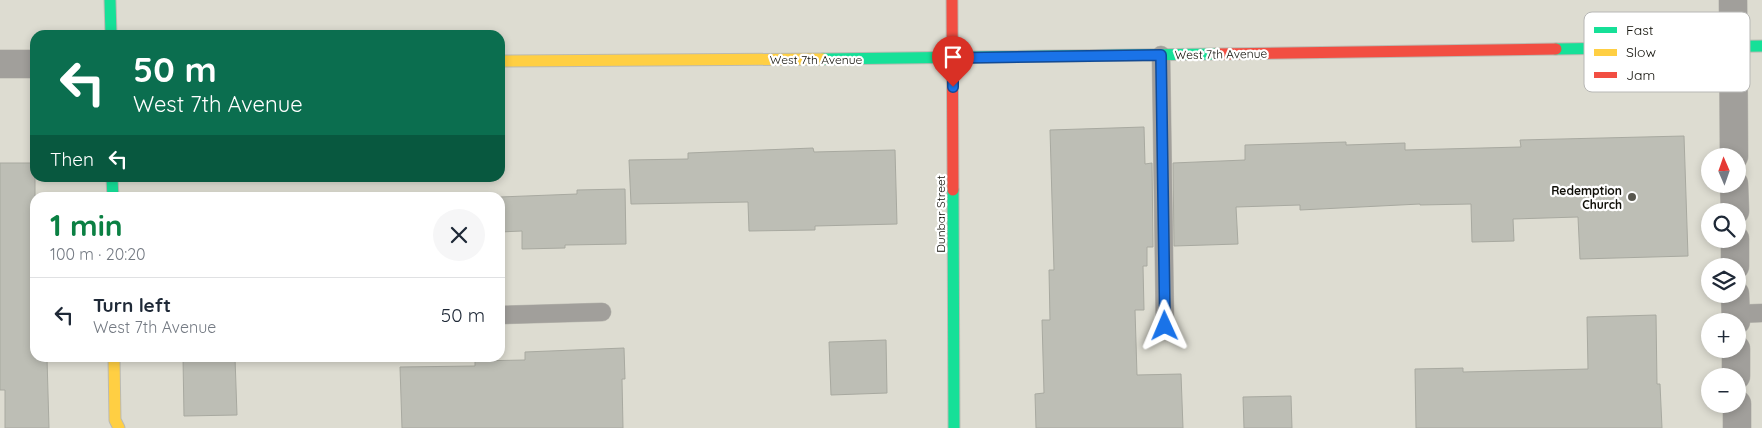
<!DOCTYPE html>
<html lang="en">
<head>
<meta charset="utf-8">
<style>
	:root { --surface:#fff; --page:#f6f6f7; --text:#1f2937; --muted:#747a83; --line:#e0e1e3; --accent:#0b8043 }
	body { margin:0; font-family:Quicksand,sans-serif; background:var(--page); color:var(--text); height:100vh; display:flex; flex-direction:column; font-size:19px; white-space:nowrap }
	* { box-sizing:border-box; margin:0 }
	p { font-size:16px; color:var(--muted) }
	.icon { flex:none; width:28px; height:28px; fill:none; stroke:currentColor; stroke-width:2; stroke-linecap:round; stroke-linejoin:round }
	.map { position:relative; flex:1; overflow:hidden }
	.drawer { position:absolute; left:30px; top:192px; width:475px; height:170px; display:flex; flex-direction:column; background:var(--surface); border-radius:15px; box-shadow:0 2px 8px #0003 }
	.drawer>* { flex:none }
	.banner { position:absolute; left:30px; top:30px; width:475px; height:152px; border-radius:15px; box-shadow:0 2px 8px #0003; background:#0b6e4f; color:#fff; overflow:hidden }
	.needle { width:32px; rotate:358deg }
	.buttons { position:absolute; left:1701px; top:148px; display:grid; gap:10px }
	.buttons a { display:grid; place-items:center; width:45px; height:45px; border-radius:50%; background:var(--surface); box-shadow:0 2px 8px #0003; font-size:25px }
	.pin { position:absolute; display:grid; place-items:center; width:42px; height:42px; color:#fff; margin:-51px -21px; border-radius:50% 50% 50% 0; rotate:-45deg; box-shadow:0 0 5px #0007 }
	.pin .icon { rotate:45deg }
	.me { position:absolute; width:55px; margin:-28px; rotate:359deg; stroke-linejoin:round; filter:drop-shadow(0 0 4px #0008) }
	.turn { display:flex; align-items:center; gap:18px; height:105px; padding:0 20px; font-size:22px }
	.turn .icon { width:65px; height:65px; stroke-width:2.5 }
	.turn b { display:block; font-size:35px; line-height:42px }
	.then { display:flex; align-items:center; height:48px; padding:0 20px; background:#0003; gap:10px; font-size:19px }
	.round { display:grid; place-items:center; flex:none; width:52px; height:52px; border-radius:26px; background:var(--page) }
	.overview { display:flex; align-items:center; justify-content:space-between; height:85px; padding:0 20px }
	h1 { font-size:30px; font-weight:700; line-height:38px; color:var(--accent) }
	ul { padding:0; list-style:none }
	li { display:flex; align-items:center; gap:15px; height:75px; padding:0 20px; border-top:1px solid var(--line) }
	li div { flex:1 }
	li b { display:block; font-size:19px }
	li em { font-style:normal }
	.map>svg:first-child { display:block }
	.building { fill:#bdbeb5; stroke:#a8a9a0 }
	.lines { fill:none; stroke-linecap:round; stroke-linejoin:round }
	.lane-casing { stroke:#bbbab2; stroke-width:19 }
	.street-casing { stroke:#bbbab2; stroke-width:29 }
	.fast-casing { stroke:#bbbab2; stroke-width:13 }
	.slow-casing { stroke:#bbbab2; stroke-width:13 }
	.jam-casing { stroke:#bbbab2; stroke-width:13 }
	.lane { stroke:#a19f9b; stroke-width:18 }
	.street { stroke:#a19f9b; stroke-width:28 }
	.fast { stroke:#16e098; stroke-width:11 }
	.slow { stroke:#ffcf43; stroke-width:11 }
	.jam { stroke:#f24e42; stroke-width:11 }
	.route-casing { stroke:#114b97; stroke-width:12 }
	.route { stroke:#1a73e8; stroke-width:9 }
	.poi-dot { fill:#58574e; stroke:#fff; stroke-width:2 }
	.labels { text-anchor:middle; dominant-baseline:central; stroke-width:4.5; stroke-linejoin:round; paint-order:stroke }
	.street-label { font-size:12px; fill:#100f08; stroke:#fff }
	.poi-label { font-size:12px; font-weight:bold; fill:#100f08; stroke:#fff; text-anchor:end }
	.key { fill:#fff; stroke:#b7b7b5; stroke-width:1 }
	.key-label { font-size:14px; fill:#100f08 }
</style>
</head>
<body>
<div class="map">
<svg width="1762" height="428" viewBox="0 0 1762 428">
	<rect width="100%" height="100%" fill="#dddcd1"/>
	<g class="building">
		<polygon points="1144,127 1145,164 1152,163 1153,247 1147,247 1147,266 1143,266 1144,310 1135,310 1137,375 1181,374 1183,428 1036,428 1035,394 1044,393 1042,320 1050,320 1049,270 1054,270 1050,130"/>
		<polygon points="1684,136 1688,256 1580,259 1578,217 1513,219 1514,241 1472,242 1471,204 1420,205 1420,204 1300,210 1300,205 1236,207 1238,244 1174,246 1173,163 1245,160 1245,145 1346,142 1346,145 1405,143 1405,150 1521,147 1520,140"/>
		<polygon points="813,148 814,152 895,150 897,224 815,226 815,230 749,231 748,202 631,204 629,160 688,159 688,153"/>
		<polygon points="0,163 35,163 35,358 47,358 49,428 5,428 5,390 0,390"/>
		<polygon points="625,189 626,244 565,245 565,248 522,249 522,231 500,232 500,197 577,194 577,190"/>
		<polygon points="1656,315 1657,384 1660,384 1662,428 1416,428 1415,369 1463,368 1463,372 1588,369 1587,317"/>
		<polygon points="886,340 887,393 831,395 829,342"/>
		<polygon points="624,348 625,379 622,379 623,428 402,428 400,367 475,366 475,361 525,360 525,352"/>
		<polygon points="183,358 235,358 237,415 184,416"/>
		<polygon points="1291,396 1292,428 1244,428 1243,397"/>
	</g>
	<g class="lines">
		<defs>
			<g id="lane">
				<polyline points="1161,55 1165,326"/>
				<polyline points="1736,314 1762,313"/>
				<polyline points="500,315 602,312"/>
			</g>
			<g id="street">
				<polyline points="1733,0 1734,156"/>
				<polyline points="0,64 35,64"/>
				<polyline points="1734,184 1735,211"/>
				<polyline points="1735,239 1735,266"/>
				<polyline points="1735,294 1736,321"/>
				<polyline points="1736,349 1736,376"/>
				<polyline points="1737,404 1737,428"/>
			</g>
			<g id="fast">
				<polyline points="110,0 111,35"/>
				<polyline points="1556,49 1762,46"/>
				<polyline points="823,59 1216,54"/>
				<polyline points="112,178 113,198"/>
				<polyline points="953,190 954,428"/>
			</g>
			<g id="slow">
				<polyline points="500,61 823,59"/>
				<polyline points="114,358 115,420 119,428"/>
			</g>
			<g id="jam">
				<polyline points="952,0 953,190"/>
				<polyline points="1216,54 1556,49"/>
			</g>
		</defs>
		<use href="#lane" class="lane-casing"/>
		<use href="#street" class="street-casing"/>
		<use href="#fast" class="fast-casing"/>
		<use href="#slow" class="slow-casing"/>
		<use href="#jam" class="jam-casing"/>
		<use href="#lane" class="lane"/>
		<use href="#street" class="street"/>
		<use href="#fast" class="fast"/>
		<use href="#slow" class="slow"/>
		<use href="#jam" class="jam"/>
	</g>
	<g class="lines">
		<defs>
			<polyline id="route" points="953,87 953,58 1161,55 1165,326"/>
		</defs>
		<use href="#route" class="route-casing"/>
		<use href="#route" class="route"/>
	</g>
	<circle class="poi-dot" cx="1632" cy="197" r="5"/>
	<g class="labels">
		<g class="street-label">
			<text transform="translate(1221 54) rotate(-1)">West 7th Avenue</text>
			<text x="816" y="59">West 7th Avenue</text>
			<text transform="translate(940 214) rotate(-90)">Dunbar Street</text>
		</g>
		<g class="poi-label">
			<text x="1622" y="190">Redemption<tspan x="1622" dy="14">Church</tspan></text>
		</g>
	</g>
	<rect x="1584" y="12" width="166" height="80" rx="8" class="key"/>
	<rect x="1594" y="27" width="23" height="6" fill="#16e098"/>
	<rect x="1594" y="49" width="23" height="7" fill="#ffcf43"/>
	<rect x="1594" y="72" width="23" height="6" fill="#f24e42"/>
	<g class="key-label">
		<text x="1626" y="35">Fast</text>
		<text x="1626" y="57">Slow</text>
		<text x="1626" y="80">Jam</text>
	</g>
</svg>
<div class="buttons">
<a><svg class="needle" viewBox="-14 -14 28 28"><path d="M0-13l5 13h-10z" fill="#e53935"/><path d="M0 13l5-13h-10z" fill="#747a83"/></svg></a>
<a><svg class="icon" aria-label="search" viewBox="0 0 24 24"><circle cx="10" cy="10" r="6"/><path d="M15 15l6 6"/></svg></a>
<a><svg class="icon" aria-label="layers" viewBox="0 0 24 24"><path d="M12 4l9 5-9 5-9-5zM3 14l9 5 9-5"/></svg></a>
<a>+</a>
<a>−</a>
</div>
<div class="pin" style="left:953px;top:87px;background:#d93025"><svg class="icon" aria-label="arrive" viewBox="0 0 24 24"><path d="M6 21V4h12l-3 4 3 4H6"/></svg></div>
<svg class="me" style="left:1165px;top:326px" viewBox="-20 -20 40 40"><path d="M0-17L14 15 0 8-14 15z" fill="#1a73e8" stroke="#fff" stroke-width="4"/></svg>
<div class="banner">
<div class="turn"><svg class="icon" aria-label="left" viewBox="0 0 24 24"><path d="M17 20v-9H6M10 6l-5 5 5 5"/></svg><div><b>50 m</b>West 7th Avenue</div></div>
<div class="then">Then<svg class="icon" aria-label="left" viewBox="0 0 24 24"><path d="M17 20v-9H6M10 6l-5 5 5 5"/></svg></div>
</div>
<section class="drawer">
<div class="overview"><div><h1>1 min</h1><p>100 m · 20:20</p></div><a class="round"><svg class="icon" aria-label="close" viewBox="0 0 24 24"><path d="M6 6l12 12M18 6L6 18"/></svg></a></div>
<ul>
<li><svg class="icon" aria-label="left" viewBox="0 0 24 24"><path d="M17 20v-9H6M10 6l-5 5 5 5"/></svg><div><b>Turn left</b><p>West 7th Avenue</p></div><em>50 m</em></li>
</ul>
</section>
</div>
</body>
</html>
